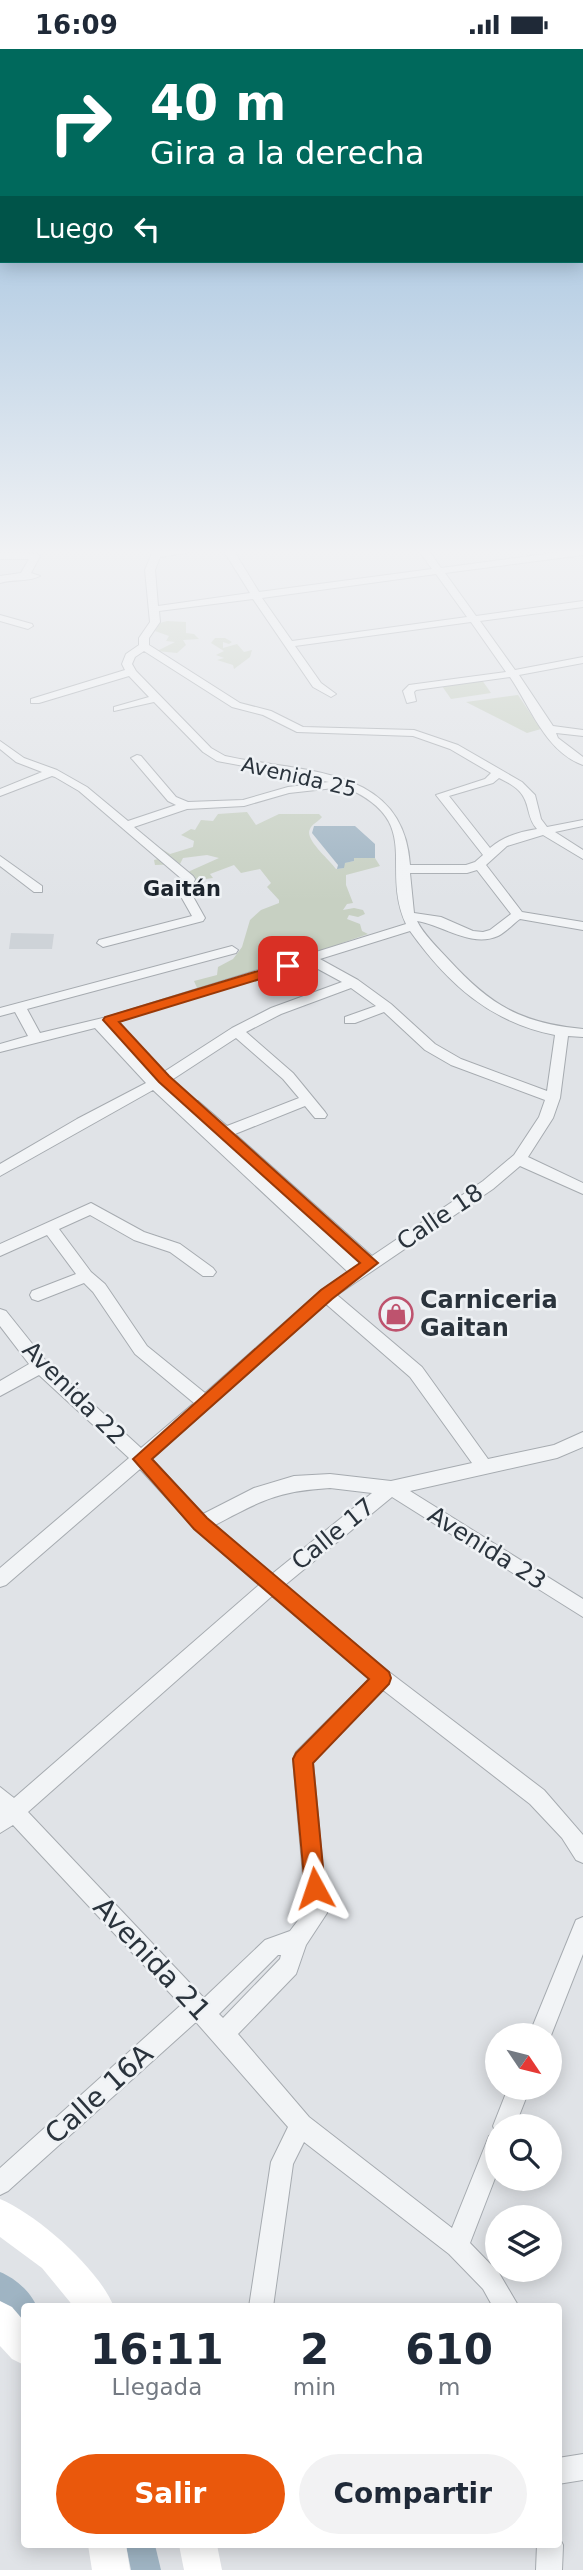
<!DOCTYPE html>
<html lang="es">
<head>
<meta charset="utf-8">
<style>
	:root { --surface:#fff; --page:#f2f2f3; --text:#1f2937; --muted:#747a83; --accent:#ea580c }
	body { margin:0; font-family:"DejaVu Sans",sans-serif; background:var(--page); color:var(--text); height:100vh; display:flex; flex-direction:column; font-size:26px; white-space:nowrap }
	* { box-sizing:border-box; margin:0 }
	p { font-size:23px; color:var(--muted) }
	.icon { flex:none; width:38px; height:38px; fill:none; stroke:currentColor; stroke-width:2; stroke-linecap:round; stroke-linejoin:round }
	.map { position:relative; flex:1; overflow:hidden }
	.side { position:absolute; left:21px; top:2254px; width:541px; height:245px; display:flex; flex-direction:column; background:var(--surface); border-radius:7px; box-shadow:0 4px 18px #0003 }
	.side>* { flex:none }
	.hud { position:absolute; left:0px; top:0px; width:584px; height:214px; box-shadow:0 4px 18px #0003; background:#00695c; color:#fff; overflow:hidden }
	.needle { width:46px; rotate:125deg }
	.tools { position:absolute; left:485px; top:1974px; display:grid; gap:14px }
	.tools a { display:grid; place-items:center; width:77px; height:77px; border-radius:50%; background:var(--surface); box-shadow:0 4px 18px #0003; font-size:35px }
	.pin { position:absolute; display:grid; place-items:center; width:60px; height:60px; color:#fff; margin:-30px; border-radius:14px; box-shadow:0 4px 10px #0006 }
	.me { position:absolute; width:77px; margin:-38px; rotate:355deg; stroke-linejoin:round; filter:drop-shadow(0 0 5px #0008) }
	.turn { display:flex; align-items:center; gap:24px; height:147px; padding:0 35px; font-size:32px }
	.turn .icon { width:91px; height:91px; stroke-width:2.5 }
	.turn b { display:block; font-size:49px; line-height:60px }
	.then { display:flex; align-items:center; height:66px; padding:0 35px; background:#0003; gap:14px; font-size:26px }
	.eta { display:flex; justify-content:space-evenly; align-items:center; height:119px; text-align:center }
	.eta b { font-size:42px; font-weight:700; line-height:49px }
	.button { display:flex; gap:14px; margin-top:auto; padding:14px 35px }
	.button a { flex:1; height:80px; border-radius:42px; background:var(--accent); color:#fff; font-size:28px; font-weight:700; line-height:80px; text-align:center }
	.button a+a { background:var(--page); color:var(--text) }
	.status { display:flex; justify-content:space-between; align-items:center; height:49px; padding:0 35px; background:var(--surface); direction:ltr }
	.status svg { height:19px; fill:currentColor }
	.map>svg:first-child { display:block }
	.built { fill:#ced3d8 }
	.green { fill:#c7d0c2 }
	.water { fill:#9fb4c3 }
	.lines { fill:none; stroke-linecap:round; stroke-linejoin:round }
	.canal { fill:#9fb4c3; fill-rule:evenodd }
	.minor-casing { stroke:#a6abb0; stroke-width:2 }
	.minor { fill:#f2f4f6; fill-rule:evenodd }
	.secondary { fill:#fff; fill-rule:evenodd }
	.route { fill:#ea580c; stroke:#983908; stroke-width:2 }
	.labels { text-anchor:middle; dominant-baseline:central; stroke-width:5; stroke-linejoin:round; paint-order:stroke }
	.far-street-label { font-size:21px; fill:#2a333c; stroke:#eff2f5 }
	.far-neighbourhood-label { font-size:21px; font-weight:bold; fill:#1c242d; stroke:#eff2f5 }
	.street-label { font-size:24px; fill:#2a333c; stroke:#eff2f5 }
	.poi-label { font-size:24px; font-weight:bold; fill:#2a333c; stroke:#eff2f5; text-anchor:start }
	.near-street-label { font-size:28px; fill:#2a333c; stroke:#eff2f5 }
</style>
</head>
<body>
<div class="status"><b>16:09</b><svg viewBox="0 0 49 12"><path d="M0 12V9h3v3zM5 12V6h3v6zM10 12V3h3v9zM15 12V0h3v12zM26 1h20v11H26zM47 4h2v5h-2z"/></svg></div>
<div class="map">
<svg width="583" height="2521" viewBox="0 0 583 2521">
	<rect width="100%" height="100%" fill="#e0e3e7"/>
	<polygon class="built" points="11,884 54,885 52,900 9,900"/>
	<g class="green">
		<polygon points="167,572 186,573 186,584 194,585 199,590 183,591 186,596 177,604 157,602 175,593 166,592 169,587 155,582 160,574"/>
		<polygon points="215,589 225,589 232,593 229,595 223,593 223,599 237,595 244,603 252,601 250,608 234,620 233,616 217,611 224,609 216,606 224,602 211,594"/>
		<polygon points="482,631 491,644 451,650 442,637"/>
		<polygon points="518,646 541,680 527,684 466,653"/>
		<path d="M247 763 256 776 279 765H319L322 768C318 773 312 775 310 780 304 790 329 810 336 820L344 819V814L354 812V809H375L380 817 346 826V836L353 854 347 855 343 861 354 859 363 861 365 865 358 868 349 866 347 870 360 875 362 882 368 885 342 894 343 897 317 902 313 908 303 907 216 942 198 941 194 932 217 926 218 918 233 910 242 898 250 871 261 861 279 854V851L267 838 271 834 260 820 241 824 234 816 210 825 213 829 191 832 186 826 190 822 219 809 207 806 183 809 180 815 155 816 154 811 163 809 157 797 170 805 193 798 194 792 181 786 191 780 195 781 201 771 213 772 218 765Z"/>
	</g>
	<polygon class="water" points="314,777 355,777 375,795 375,809 354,809 354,812 345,814 344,819 337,820 338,816 312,784"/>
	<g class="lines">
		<g class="canal">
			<path d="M0 2223C15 2229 31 2243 37 2258H24V2271L15 2267 0 2254Z"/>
			<polygon points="126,2496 155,2496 161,2521 131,2521"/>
		</g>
		<defs>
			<g id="minor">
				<path d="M154 499H164L162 502 216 499 160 508 155 521 158 557 250 544 222 499H232L259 543 432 520 417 499H427L441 519 583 500V506L445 524 476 567 583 552V558L480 572 515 621 583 608V614L519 626 553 677 583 681V687L556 684 558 689 583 708V716C546 703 531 659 510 628L416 641 414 643 416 652 407 654 403 642 409 636 506 623 471 573 295 597 321 634 336 645 331 648 313 638 253 550 159 562 160 573 149 589V596L240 654 271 662 303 678 414 681 458 696 522 733 535 746 541 770 547 778 583 771V777L555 783 583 801V810L543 786 507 797 486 816 522 863 583 873V881L520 870C513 875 506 883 498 887 471 899 443 876 417 872 424 886 437 898 448 910 490 956 520 974 583 980V988L568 987 560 1049 553 1069 528 1108 583 1134V1145L520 1117 493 1140 337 1246 422 1318 488 1410 554 1396 583 1383V1398L557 1409 410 1442 583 1550V1568L392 1448 285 1536 389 1623 544 1741 583 1786V1814L576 1811 562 1789 530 1755 383 1641 313 1713 327 1864 306 1896 296 1925 238 1985 309 2068 452 2179 489 2087 496 2084 493 2077 508 2039H530L515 2077H497V2124L470 2194 499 2224 519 2258H493L483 2240 449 2205 304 2093 293 2115 273 2258H249L271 2113 288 2078 196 1973 8 2142 0 2146V2119L181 1956 13 1776 0 1784V1738L14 1749 259 1536 195 1480 140 1420 6 1536 0 1538V1519L129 1409 39 1326 0 1347V1332L29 1315 0 1277V1260L6 1262 46 1312 141 1399 194 1354 135 1305 93 1243 84 1234 38 1252 32 1250 30 1246 32 1242 76 1225 47 1186 0 1207V1195L91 1154 144 1183 180 1195 213 1219 216 1223 213 1227H203L170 1203 134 1191 90 1166 59 1180 91 1223 105 1235 147 1297 205 1344 320 1242 348 1223 153 1041 0 1127V1115L77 1070 146 1034 95 979 0 1003V995L28 987 15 963 0 967V959L232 897 238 901 236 904 27 960 40 984 107 968 406 875C379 816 427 771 340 736L334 739 289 744 244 757 187 760 134 778 193 827 195 830 191 844 205 869 203 872 103 898 97 894 99 891 192 867 179 844 183 831 79 742 55 728 52 727 0 747V740L42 723 16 713 0 700V692L24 709 57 721 87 738 128 772 176 756 168 752 133 711 131 709 137 706 141 707 176 748 188 753 243 751 288 738 329 733 217 712 203 703 154 653 114 662V658L149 648 129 627 39 654H31V650L125 621 122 615 126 605 139 596V589L150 573 145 521ZM436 525 467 568 292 592 262 549ZM144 602 232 658 263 666 297 683 413 687 450 700 491 724 485 730 436 746 483 806 475 813 466 816H410C404 715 299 724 225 707L211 699 136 622 132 615 135 608ZM499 729C507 733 518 738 523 747 530 758 527 769 537 780 519 783 504 787 490 799L449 747 493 734ZM477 821 511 865 490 881 483 883 473 882 441 868 414 864 410 824H467ZM410 882C448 935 490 973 555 986L547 1042 461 1010 435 995 391 955 358 931 320 910ZM307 914 342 933 271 959 232 979 156 1028 107 976ZM351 939 376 957 345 968V974H355L384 963 425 1001 451 1016 545 1051 539 1068 514 1106 483 1132 372 1207 235 1085 305 1057 315 1069H325L327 1066 325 1063 293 1024 246 983 281 965ZM236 989 283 1030 299 1049 227 1077 198 1052H188L187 1057 164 1036ZM241 1106 361 1215H360ZM326 1255 410 1328 472 1414 391 1432 330 1425 294 1427 254 1439 203 1465 152 1410ZM330 1439 372 1444 272 1525 215 1476C260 1452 278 1442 330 1439ZM272 1547 369 1630 296 1703 293 1710 306 1861 290 1882 265 1891 204 1949 28 1763ZM278 1906H281L280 1910 223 1969 219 1965Z"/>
				<path d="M0 504 38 505 40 507 31 524 40 527C30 533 12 530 0 534V527L21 524 29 510H0Z"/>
				<polygon points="0,566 32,575 33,577 28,580 0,572"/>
				<polygon points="0,807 42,837 42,843 34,843 0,817"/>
				<polygon points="583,1868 583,1905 550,1989 550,1986 529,1986 576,1871"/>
				<polygon points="583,2405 583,2431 558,2435 558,2409"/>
				<polygon points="558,2486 563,2496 562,2521 536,2521 537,2496 558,2496"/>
			</g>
		</defs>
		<use href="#minor" class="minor-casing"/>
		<use href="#minor" class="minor"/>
		<g class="secondary">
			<path d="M0 2150C38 2166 99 2220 114 2258H74L42 2219 0 2188Z"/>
			<polygon points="0,2252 12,2258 24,2272 24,2316 12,2310 0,2297"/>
			<polygon points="88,2496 126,2496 130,2521 92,2521"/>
			<polygon points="179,2496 217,2496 222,2521 184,2521"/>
		</g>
	</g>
	<linearGradient id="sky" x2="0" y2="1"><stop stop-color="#8bb4d9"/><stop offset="0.59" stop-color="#f1f2f4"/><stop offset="1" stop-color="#f1f2f4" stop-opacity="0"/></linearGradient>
	<rect width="583" height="852" fill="url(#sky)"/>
	<polygon class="route" points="288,913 295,917 293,920 119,973 169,1027 378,1214 332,1250 152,1410 207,1469 389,1623 391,1629 389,1635 313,1714 325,1839 322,1846 315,1849 308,1846 305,1839 293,1710 296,1704 369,1630 194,1480 133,1410 321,1241 360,1214 159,1033 103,971 105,968"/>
	<defs>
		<symbol id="shop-ring" viewBox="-11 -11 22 22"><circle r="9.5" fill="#eff2f5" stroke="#be536e" stroke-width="1.5"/><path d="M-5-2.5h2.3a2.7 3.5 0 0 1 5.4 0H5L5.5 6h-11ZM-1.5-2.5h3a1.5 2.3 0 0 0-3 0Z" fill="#be536e"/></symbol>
	</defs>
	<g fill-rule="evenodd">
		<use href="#shop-ring" x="377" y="1246" width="38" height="38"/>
	</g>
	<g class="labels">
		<g class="far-street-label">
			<text transform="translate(299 728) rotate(13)">Avenida 25</text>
		</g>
		<g class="far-neighbourhood-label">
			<text x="182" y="840">Gaitán</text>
		</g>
		<g class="street-label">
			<text transform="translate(440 1168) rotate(-34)">Calle 18</text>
			<text transform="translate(74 1344) rotate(45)">Avenida 22</text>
			<text transform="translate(333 1485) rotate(-39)">Calle 17</text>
			<text transform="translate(487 1499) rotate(32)">Avenida 23</text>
		</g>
		<g class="poi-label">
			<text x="420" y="1251">Carniceria<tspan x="420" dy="28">Gaitan</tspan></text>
		</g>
		<g class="near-street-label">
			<text transform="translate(152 1910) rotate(47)">Avenida 21</text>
			<text transform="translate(99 2045) rotate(-42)">Calle 16A</text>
		</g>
	</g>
</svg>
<div class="tools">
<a><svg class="needle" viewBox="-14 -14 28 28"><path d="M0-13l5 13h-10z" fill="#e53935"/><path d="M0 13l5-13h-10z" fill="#747a83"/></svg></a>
<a><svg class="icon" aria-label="search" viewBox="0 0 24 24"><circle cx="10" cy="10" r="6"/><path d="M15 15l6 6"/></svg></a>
<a><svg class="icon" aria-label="layers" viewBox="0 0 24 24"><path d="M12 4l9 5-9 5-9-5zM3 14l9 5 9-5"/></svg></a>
</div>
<div class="pin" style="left:288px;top:917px;background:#d93025"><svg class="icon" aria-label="arrive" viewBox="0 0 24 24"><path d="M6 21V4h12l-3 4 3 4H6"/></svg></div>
<svg class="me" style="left:315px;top:1839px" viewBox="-20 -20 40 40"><path d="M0-17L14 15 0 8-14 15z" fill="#ea580c" stroke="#fff" stroke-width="4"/></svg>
<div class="hud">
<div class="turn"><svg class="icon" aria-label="right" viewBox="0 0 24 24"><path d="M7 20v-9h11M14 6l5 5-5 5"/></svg><div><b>40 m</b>Gira a la derecha</div></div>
<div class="then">Luego<svg class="icon" aria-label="left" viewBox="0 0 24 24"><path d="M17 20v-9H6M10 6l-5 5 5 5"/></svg></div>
</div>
<section class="side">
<div class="eta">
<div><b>16:11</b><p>Llegada</p></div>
<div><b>2</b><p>min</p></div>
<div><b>610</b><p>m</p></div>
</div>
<div class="button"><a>Salir</a><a>Compartir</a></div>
</section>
</div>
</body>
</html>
